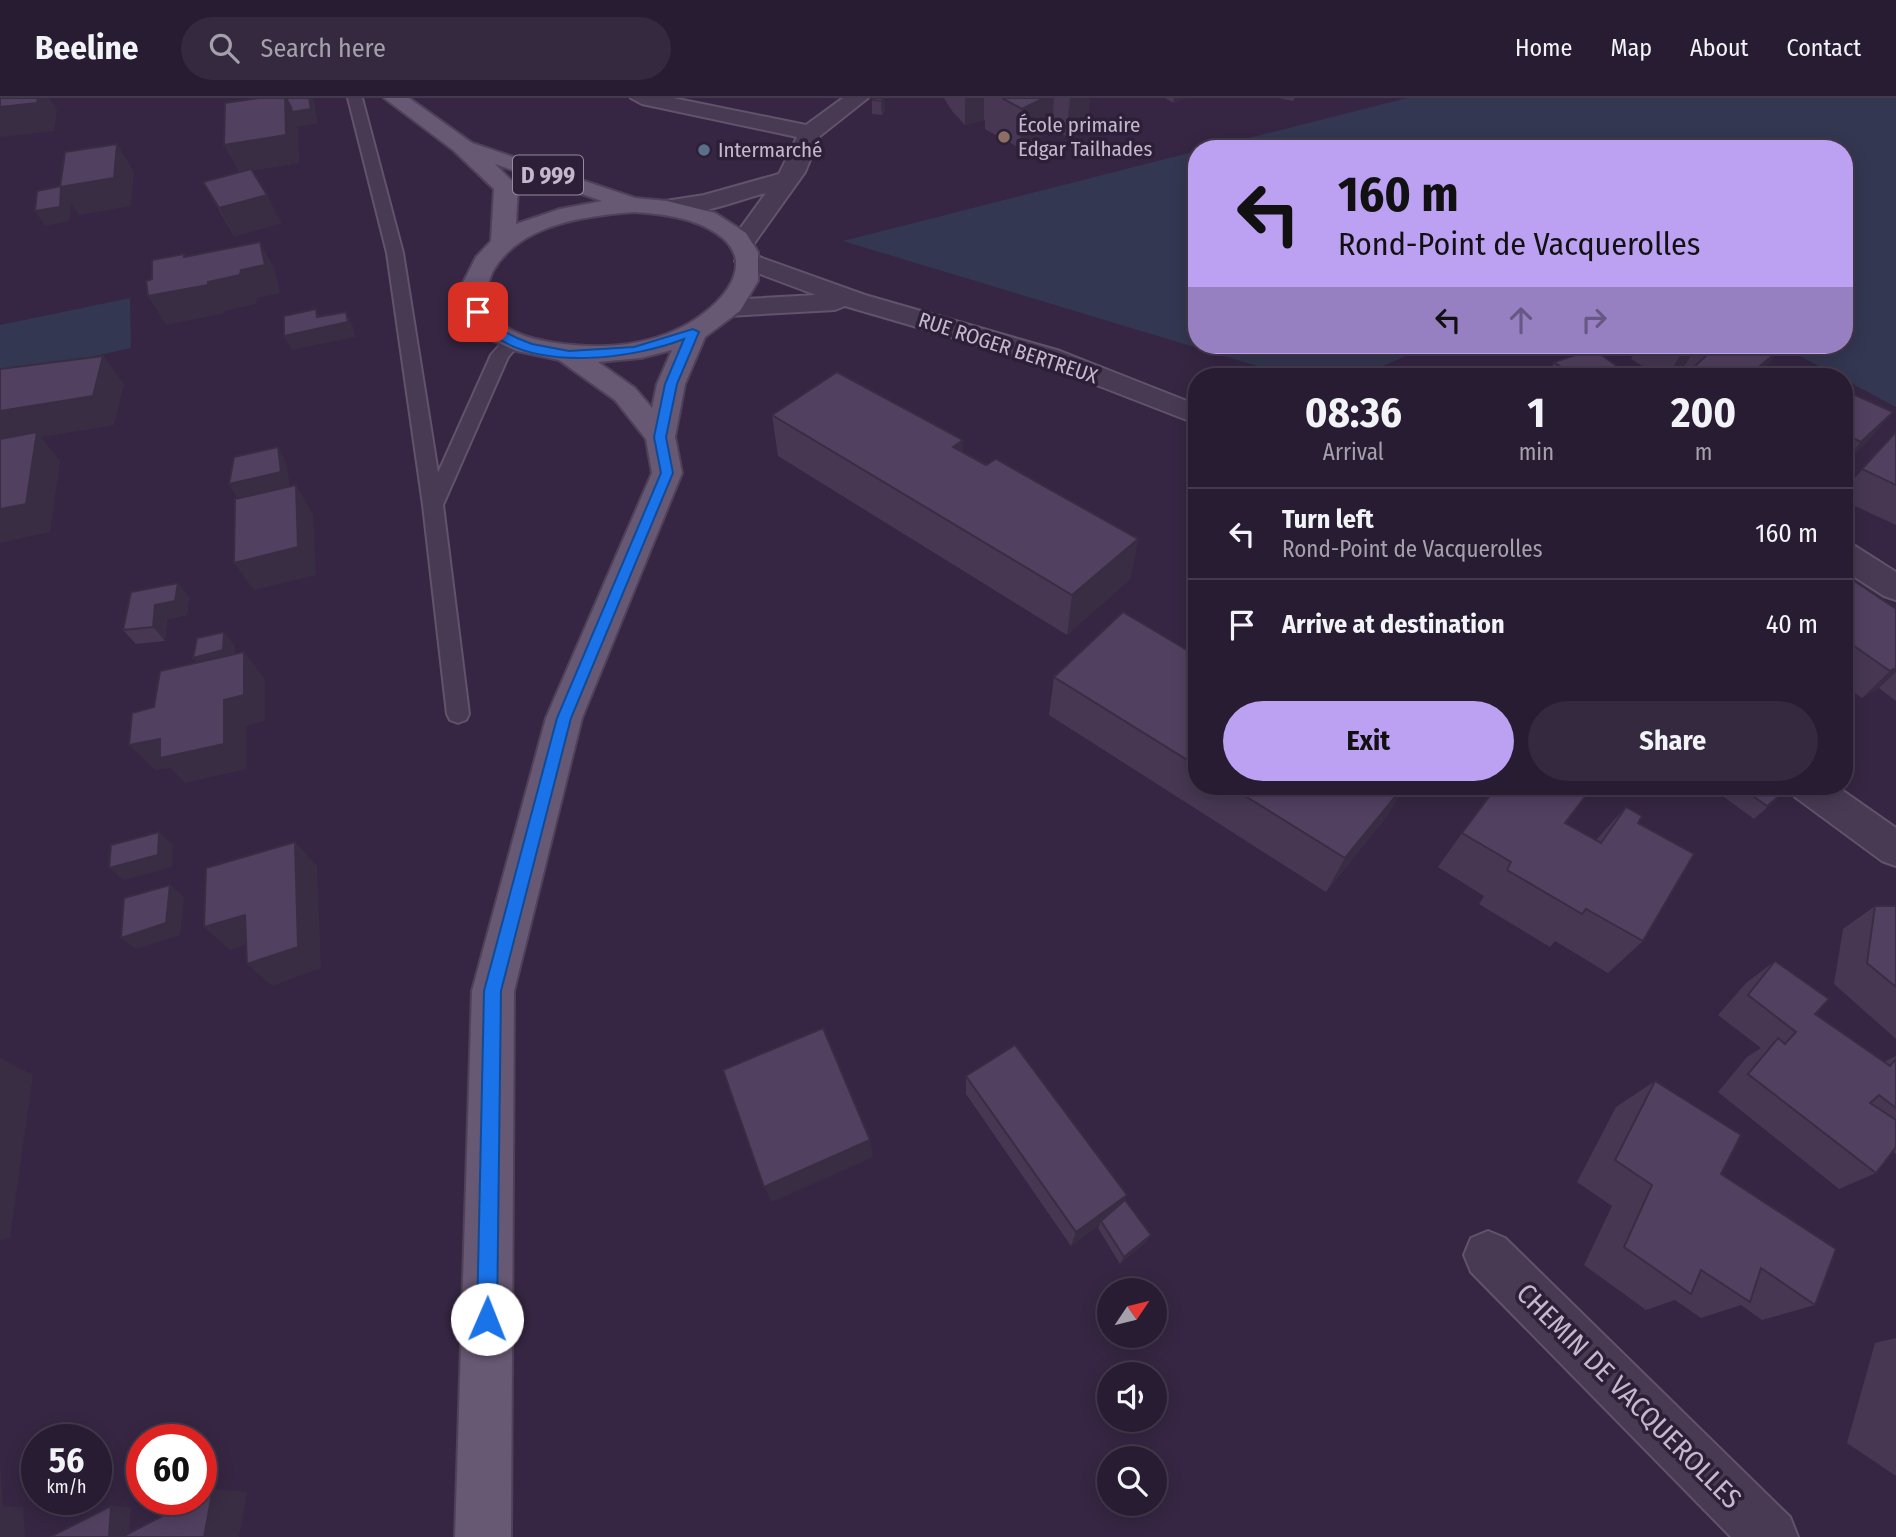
<!DOCTYPE html>
<html lang="en">
<head>
<meta charset="utf-8">
<style>
	:root { --surface:#281c32; --page:#34293e; --text:#f1f3f6; --muted:#a5a1ac; --line:#443a4d; --accent:#bca0f2 }
	body { margin:0; font-family:"Fira Sans Condensed",sans-serif; background:var(--page); color:var(--text); height:100vh; display:flex; flex-direction:column; font-size:26px; white-space:nowrap }
	* { box-sizing:border-box; margin:0 }
	p { font-size:23px; color:var(--muted) }
	.icon { flex:none; width:38px; height:38px; fill:none; stroke:currentColor; stroke-width:2; stroke-linecap:round; stroke-linejoin:round }
	.map { position:relative; flex:1; overflow:hidden }
	.details { position:absolute; left:1188px; top:270px; width:665px; height:427px; display:flex; flex-direction:column; background:var(--surface); border-radius:28px; box-shadow:0 4px 18px #0003,0 0 0 2px var(--line) }
	.details>* { flex:none }
	.guide { position:absolute; left:1188px; top:42px; width:665px; height:214px; border-radius:28px; box-shadow:0 4px 18px #0003,0 0 0 2px var(--line); background:#bca0f2; color:#111; overflow:hidden }
	.needle { width:46px; rotate:55deg }
	.fabs { position:absolute; left:1097px; top:1180px; display:grid; gap:14px }
	.fabs a { display:grid; place-items:center; width:70px; height:70px; border-radius:50%; background:var(--surface); box-shadow:0 4px 18px #0003,0 0 0 2px var(--line); font-size:35px }
	.speed { position:absolute; left:21px; top:1326px; display:flex; gap:14px; font-size:35px; font-weight:700; text-align:center }
	.speed>* { display:grid; place-content:center; width:91px; height:91px; border-radius:50%; background:var(--surface); box-shadow:0 4px 18px #0003,0 0 0 2px var(--line); line-height:1 }
	.speed small { font-size:18px; font-weight:400 }
	.speed .limit { border:10px solid #d22; background:#fff; color:#111 }
	.pin { position:absolute; display:grid; place-items:center; width:60px; height:60px; color:#fff; margin:-30px; border-radius:14px; box-shadow:0 4px 10px #0006 }
	.me { position:absolute; width:77px; margin:-38px; rotate:1deg; stroke-linejoin:round; filter:drop-shadow(0 0 5px #0008) }
	.turn { display:flex; align-items:center; gap:24px; height:147px; padding:0 35px; font-size:32px }
	.turn .icon { width:91px; height:91px; stroke-width:2.5 }
	.turn b { display:block; font-size:49px; line-height:60px }
	.lanes { display:flex; align-items:center; height:66px; padding:0 35px; background:#0003; justify-content:center; gap:35px; direction:ltr }
	.lanes .off { opacity:.35 }
	.eta { display:flex; justify-content:space-evenly; align-items:center; height:119px; text-align:center }
	.eta b { font-size:42px; font-weight:700; line-height:49px }
	.primary-button { display:flex; gap:14px; margin-top:auto; padding:14px 35px }
	.primary-button a { flex:1; height:80px; border-radius:42px; background:var(--accent); color:#111; font-size:28px; font-weight:700; line-height:80px; text-align:center }
	.primary-button a+a { background:var(--page); color:var(--text) }
	ul { padding:0; list-style:none }
	li { display:flex; align-items:center; gap:21px; height:91px; padding:0 35px; border-top:2px solid var(--line) }
	li div { flex:1 }
	li b { display:block; font-size:26px }
	li em { font-style:normal }
	header { display:flex; align-items:center; gap:42px; box-sizing:border-box; height:98px; padding:0 35px; background:var(--surface); border-bottom:2px solid var(--line) }
	header strong { font-size:33px }
	nav { display:flex; gap:38px; margin-inline-start:auto; font-size:24px }
	.search { width:490px; height:63px; background:var(--page); display:flex; align-items:center; gap:18px; box-sizing:border-box; padding:0 24px; border-radius:38px; color:var(--muted); font-size:26px }
	.map>svg:first-child { display:block }
	.green { fill:#343751 }
	.lines { fill:none; stroke-linecap:round; stroke-linejoin:round }
	.service-casing { stroke:#60536a; stroke-width:4 }
	.minor-casing { stroke:#60536a; stroke-width:4 }
	.tertiary-casing { stroke:#60536a; stroke-width:4 }
	.primary-casing { stroke:#4e4159; stroke-width:4 }
	.service { fill:#483a53; fill-rule:evenodd }
	.minor { fill:#483a53; fill-rule:evenodd }
	.tertiary { fill:#483a53; fill-rule:evenodd }
	.primary { fill:#675873; fill-rule:evenodd }
	.wall { fill:#473753 }
	.shaded-wall { fill:#392d43 }
	.building { fill:#524060; stroke:#392d43; stroke-width:2 }
	.route { fill:#1a73e8; stroke:#114b97; stroke-width:2 }
	.education-dot { fill:#8d6e63; stroke:#2d1f38; stroke-width:2.5 }
	.service-dot { fill:#5c6f8a; stroke:#2d1f38; stroke-width:2.5 }
	.labels { text-anchor:middle; dominant-baseline:central; stroke-width:7; stroke-linejoin:round; paint-order:stroke }
	.far-poi-label { font-size:21px; fill:#c4b8cc; stroke:#2d1f38; text-anchor:start }
	.far-street-label { font-size:21px; fill:#c4b8cc; stroke:#2d1f38 }
	.shield { fill:#2d1f38; stroke:#978aa0; stroke-width:2 }
	.shield-label { font-size:23px; font-weight:bold; fill:#c4b8cc }
	.near-street-label { font-size:28px; fill:#c4b8cc; stroke:#2d1f38 }
</style>
</head>
<body>
<header>
<strong>Beeline</strong>
<div class="search"><svg class="icon" aria-label="search" viewBox="0 0 24 24"><circle cx="10" cy="10" r="6"/><path d="M15 15l6 6"/></svg>Search here</div>
<nav><a>Home</a><a>Map</a><a>About</a><a>Contact</a></nav>
</header>
<div class="map">
<svg width="1896" height="1439" viewBox="0 0 1896 1439">
	<rect width="100%" height="100%" fill="#362643"/>
	<g class="green">
		<polygon points="1407,0 1896,0 1896,309 1845,282 1844,278 1838,278 1779,247 1844,247 1844,51 1206,51"/>
		<polygon points="1197,53 1197,247 1431,247 1360,278 1290,278 843,143"/>
		<polygon points="130,200 131,250 0,279 0,227"/>
	</g>
	<g class="lines">
		<defs>
			<polygon id="service" points="348,0 362,0 403,155 438,375 491,257 508,238 520,238 523,242 508,259 443,407 469,616 466,622 458,625 450,622 447,616 423,407 387,155"/>
			<g id="minor">
				<path d="M631 0H673L806 27 843 0H868L820 38 805 74 750 151H732L729 146 766 95C734 103 691 122 659 114L655 109 659 104 704 97 779 76 797 39 642 6Z"/>
				<polygon points="1844,445 1855,448 1896,474 1896,502 1884,498 1844,472"/>
				<polygon points="1488,1133 1505,1140 1790,1419 1798,1439 1731,1439 1471,1174 1464,1157 1471,1140"/>
			</g>
			<g id="tertiary">
				<polygon points="748,155 865,197 1060,253 1197,307 1197,326 1040,265 845,208 835,212 728,218 719,216 715,210 719,204 728,202 816,197 739,168 735,163 739,158"/>
				<polygon points="1789,688 1836,688 1896,730 1896,768 1882,763 1795,699"/>
			</g>
			<path id="primary" d="M384 0H409L472 45 635 100 667 103 715 115 746 135 758 154V183L740 213 705 239 685 286 675 339 682 375 582 620 514 893 511 1439H455L472 893 546 620 652 375 646 341 615 302 559 262 517 253 489 241 465 214 461 200 462 187 476 159 491 143 494 91 453 52ZM495 66 602 103 560 111 516 126 518 89ZM634 114C661 116 692 119 716 135 766 168 711 217 676 232 639 249 596 251 556 245 534 242 504 235 491 214 484 202 487 185 493 173 520 126 585 118 634 114ZM672 252 657 286 652 310 635 290 598 264 641 260Z"/>
		</defs>
		<use href="#service" class="service-casing"/>
		<use href="#minor" class="minor-casing"/>
		<use href="#tertiary" class="tertiary-casing"/>
		<use href="#primary" class="primary-casing"/>
		<use href="#service" class="service"/>
		<use href="#minor" class="minor"/>
		<use href="#tertiary" class="tertiary"/>
		<use href="#primary" class="primary"/>
	</g>
	<g class="wall">
		<polygon points="259,0 312,0 314,5 317,25 298,28 297,26 299,65 252,72 281,125 234,138 203,84 239,74"/>
		<polygon points="884,0 885,13 882,17 872,16 872,2"/>
		<polygon points="944,0 1090,0 1087,29 1066,38 1052,30 1048,32 1048,36 1020,50 985,31 985,23 984,22 965,27 952,13"/>
		<polygon points="1165,0 1186,0 1173,5"/>
		<polygon points="1278,0 1295,0 1293,3"/>
		<polygon points="1639,247 1778,247 1761,278 1658,278 1631,261"/>
		<polygon points="1554,264 1631,278 1547,278"/>
		<polygon points="1844,292 1869,342 1844,366"/>
		<polygon points="772,317 963,342 963,354 1138,441 1130,481 1067,537 778,358"/>
		<polygon points="1896,334 1896,427 1844,403 1844,392"/>
		<polygon points="1844,476 1896,511 1896,603 1879,590 1862,600 1844,588"/>
		<polygon points="189,499 187,517 167,521 165,543 136,546 123,532"/>
		<polygon points="1197,558 1197,688 1405,688 1386,719 1326,794 1049,617 1054,579"/>
		<polygon points="1723,688 1787,688 1789,690 1754,721 1717,694"/>
		<polygon points="1626,709 1638,725 1643,843 1608,875 1555,843 1550,849 1479,806 1484,798 1438,769 1462,735 1565,725 1596,742"/>
		<polygon points="1875,808 1896,808 1896,941 1834,886 1843,831"/>
		<polygon points="1775,863 1815,916 1884,964 1896,958 1896,1056 1893,1053 1876,1075 1839,1091 1718,994 1747,959 1761,950 1718,917 1746,885"/>
		<polygon points="966,978 1127,1097 1123,1104 1151,1137 1146,1144 1120,1166 1098,1130 1100,1126 1071,1148 966,996"/>
		<polygon points="1655,983 1721,1076 1815,1207 1762,1222 1741,1207 1701,1220 1675,1202 1646,1212 1584,1167 1612,1108 1577,1084 1616,1009"/>
		<polygon points="1896,1240 1896,1378 1847,1345 1875,1245"/>
	</g>
	<g class="shaded-wall">
		<polygon points="38,0 49,0 57,12 54,33 0,39 0,9"/>
		<polygon points="285,0 312,0 314,5 317,25 298,28 297,26 299,65 239,74 224,47"/>
		<polygon points="884,0 885,13 882,17 881,3"/>
		<polygon points="965,0 984,0 984,22 965,27"/>
		<polygon points="1044,0 1054,0 1052,30 1048,32 1048,36 1020,50 1022,11"/>
		<polygon points="1070,0 1090,0 1087,29 1066,38"/>
		<polygon points="1174,0 1186,0 1173,5"/>
		<polygon points="117,46 134,74 131,108 79,117 71,105 69,123 45,128 35,113 60,89"/>
		<polygon points="267,97 281,125 234,138 219,110"/>
		<polygon points="260,144 275,172 280,195 257,200 256,206 224,213 225,215 166,227 148,198 241,172"/>
		<polygon points="316,211 323,226 346,214 353,229 355,239 292,252 284,238 317,219"/>
		<polygon points="1696,250 1678,278 1668,278 1682,254"/>
		<polygon points="1778,253 1761,278 1748,278"/>
		<polygon points="103,258 124,286 114,327 41,339 60,363 50,434 0,445 0,313"/>
		<polygon points="1893,314 1869,342 1844,366 1844,364 1861,344"/>
		<polygon points="963,342 963,383 953,349"/>
		<polygon points="278,349 286,364 290,389 238,401 229,386"/>
		<polygon points="296,387 313,416 316,477 254,492 234,465"/>
		<polygon points="1138,441 1130,481 1067,537 1072,497"/>
		<polygon points="178,485 189,499 187,517 167,521 165,543 153,529 155,507"/>
		<polygon points="224,534 235,548 234,566 205,573 193,560"/>
		<polygon points="244,554 265,581 265,623 246,628 246,671 185,685 170,670 155,672 129,647 224,602"/>
		<polygon points="1896,570 1896,574 1879,590 1862,600 1890,573"/>
		<polygon points="1404,688 1405,688 1386,719 1326,794 1345,760"/>
		<polygon points="159,734 173,747 172,769 124,782 109,770"/>
		<polygon points="295,744 317,768 321,870 272,888 247,866"/>
		<polygon points="170,787 184,799 180,837 136,851 121,840"/>
		<polygon points="245,817 269,839 230,852 204,829"/>
		<polygon points="0,960 33,977 10,1140 0,1143"/>
		<polygon points="870,1042 873,1059 772,1104 764,1089"/>
		<polygon points="1127,1097 1120,1111 1101,1123 1100,1126 1071,1148 1076,1134"/>
		<polygon points="1151,1137 1146,1144 1120,1166 1124,1159"/>
		<polygon points="0,1367 3,1408 23,1409 25,1439 0,1439"/>
		<polygon points="213,1391 247,1394 239,1439 204,1439"/>
		<polygon points="111,1408 131,1409 129,1439 109,1439"/>
	</g>
	<g class="building">
		<polygon points="0,0 38,0 37,5 0,9"/>
		<polygon points="259,0 285,0 286,37 224,47 225,5"/>
		<polygon points="286,0 309,0 311,11 292,14 291,9"/>
		<polygon points="873,0 884,0 881,3 872,2"/>
		<polygon points="1002,0 1044,0 1022,11"/>
		<polygon points="117,46 114,80 60,89 65,54"/>
		<polygon points="251,71 267,97 219,110 203,84"/>
		<polygon points="61,88 60,109 35,113 37,93"/>
		<polygon points="260,144 265,167 241,172 240,177 208,184 208,187 148,198 146,183 152,181 152,162 184,156 184,159"/>
		<polygon points="316,211 317,219 346,214 348,224 284,238 284,218"/>
		<polygon points="1671,247 1778,247 1778,253 1748,278 1718,278 1695,268 1707,257 1696,250 1682,254"/>
		<polygon points="1593,251 1631,278 1573,278 1554,264"/>
		<polygon points="103,258 93,298 0,313 0,271"/>
		<polygon points="837,274 963,342 953,349 986,367 996,361 1138,441 1072,497 772,317"/>
		<polygon points="1805,274 1814,278 1800,278"/>
		<polygon points="1844,292 1893,314 1861,344 1844,336"/>
		<polygon points="37,334 26,406 0,411 0,341"/>
		<polygon points="1896,334 1896,387 1862,371"/>
		<polygon points="278,349 281,374 229,386 234,359"/>
		<polygon points="296,387 298,449 234,465 235,401"/>
		<polygon points="1844,476 1896,511 1896,570 1890,573 1844,541"/>
		<polygon points="178,485 175,503 155,507 153,529 123,532 131,494"/>
		<polygon points="1123,514 1197,558 1197,668 1054,579"/>
		<polygon points="224,534 223,552 193,560 197,540"/>
		<polygon points="244,554 244,597 224,602 224,646 160,660 160,641 129,647 132,615 154,609 160,573"/>
		<polygon points="1229,688 1404,688 1345,760"/>
		<polygon points="1497,688 1585,688 1591,691 1565,725 1601,745 1626,709 1642,718 1638,725 1694,756 1643,843 1586,811 1582,816 1507,772 1511,764 1462,735"/>
		<polygon points="1739,688 1787,688 1789,690 1767,708"/>
		<polygon points="159,734 158,757 109,770 111,747"/>
		<polygon points="295,744 298,849 247,866 245,817 204,829 206,770"/>
		<polygon points="170,787 166,825 121,840 124,800"/>
		<polygon points="1875,808 1896,808 1896,889 1867,865"/>
		<polygon points="1775,863 1829,901 1815,916 1890,968 1896,961 1896,1010 1879,997 1870,1005 1896,1022 1896,1049 1876,1075 1748,976 1778,940 1785,946 1796,934 1748,897"/>
		<polygon points="823,930 870,1042 764,1089 723,972"/>
		<polygon points="1015,947 1127,1097 1076,1134 966,978"/>
		<polygon points="1655,983 1741,1037 1721,1076 1836,1151 1815,1207 1761,1170 1750,1204 1701,1172 1691,1196 1624,1149 1652,1087 1615,1062"/>
		<polygon points="1125,1102 1151,1137 1124,1159 1101,1123"/>
		<polygon points="213,1391 204,1439 122,1439 193,1402 201,1402 201,1397"/>
		<polygon points="111,1408 109,1439 50,1439"/>
	</g>
	<path class="route" d="M474 212H482L501 232 517 240 532 246 569 253 634 249 693 231 699 234 677 286 666 339 673 375 571 620 501 893 497 1221 494 1228 487 1231 480 1228 477 1221 484 893 557 620 661 375 654 339 665 286 684 241C633 261 539 273 492 236 485 231 480 223 474 216Z"/>
	<circle class="education-dot" cx="1004" cy="39" r="7"/>
	<circle class="service-dot" cx="704" cy="52" r="7"/>
	<g class="labels">
		<g class="far-poi-label">
			<text x="1018" y="27">École primaire<tspan x="1018" dy="24">Edgar Tailhades</tspan></text>
			<text x="718" y="52">Intermarché</text>
		</g>
		<g class="far-street-label">
			<text transform="translate(1008 250) rotate(18)">RUE ROGER BERTREUX</text>
		</g>
		<rect class="shield" x="513" y="57.5" width="70" height="39" rx="5"/>
		<g class="shield-label">
			<text x="548" y="77">D 999</text>
		</g>
		<g class="near-street-label">
			<text transform="translate(1629 1298) rotate(45)">CHEMIN DE VACQUEROLLES</text>
		</g>
	</g>
</svg>
<div class="fabs">
<a><svg class="needle" viewBox="-14 -14 28 28"><path d="M0-13l5 13h-10z" fill="#e53935"/><path d="M0 13l5-13h-10z" fill="#a5a1ac"/></svg></a>
<a><svg class="icon" aria-label="sound" viewBox="0 0 24 24"><path d="M4 9h4l5-4v14l-5-4H4zM17 9q2 3 0 6"/></svg></a>
<a><svg class="icon" aria-label="search" viewBox="0 0 24 24"><circle cx="10" cy="10" r="6"/><path d="M15 15l6 6"/></svg></a>
</div>
<div class="speed"><div>56<small>km/h</small></div><div class="limit">60</div></div>
<div class="pin" style="left:478px;top:214px;background:#d93025"><svg class="icon" aria-label="arrive" viewBox="0 0 24 24"><path d="M6 21V4h12l-3 4 3 4H6"/></svg></div>
<svg class="me" style="left:487px;top:1221px" viewBox="-20 -20 40 40"><circle r="19" fill="#fff"/><path d="M0-13L10 11 0 6-10 11z" fill="#1a73e8"/></svg>
<div class="guide">
<div class="turn"><svg class="icon" aria-label="left" viewBox="0 0 24 24"><path d="M17 20v-9H6M10 6l-5 5 5 5"/></svg><div><b>160 m</b>Rond-Point de Vacquerolles</div></div>
<div class="lanes"><svg class="icon" aria-label="left" viewBox="0 0 24 24"><path d="M17 20v-9H6M10 6l-5 5 5 5"/></svg><svg class="icon off" aria-label="ahead" viewBox="0 0 24 24"><path d="M12 20V5M6 11l6-6 6 6"/></svg><svg class="icon off" aria-label="right" viewBox="0 0 24 24"><path d="M7 20v-9h11M14 6l5 5-5 5"/></svg></div>
</div>
<section class="details">
<div class="eta">
<div><b>08:36</b><p>Arrival</p></div>
<div><b>1</b><p>min</p></div>
<div><b>200</b><p>m</p></div>
</div>
<ul>
<li><svg class="icon" aria-label="left" viewBox="0 0 24 24"><path d="M17 20v-9H6M10 6l-5 5 5 5"/></svg><div><b>Turn left</b><p>Rond-Point de Vacquerolles</p></div><em>160 m</em></li>
<li><svg class="icon" aria-label="arrive" viewBox="0 0 24 24"><path d="M6 21V4h12l-3 4 3 4H6"/></svg><div><b>Arrive at destination</b></div><em>40 m</em></li>
</ul>
<div class="primary-button"><a>Exit</a><a>Share</a></div>
</section>
</div>
</body>
</html>
